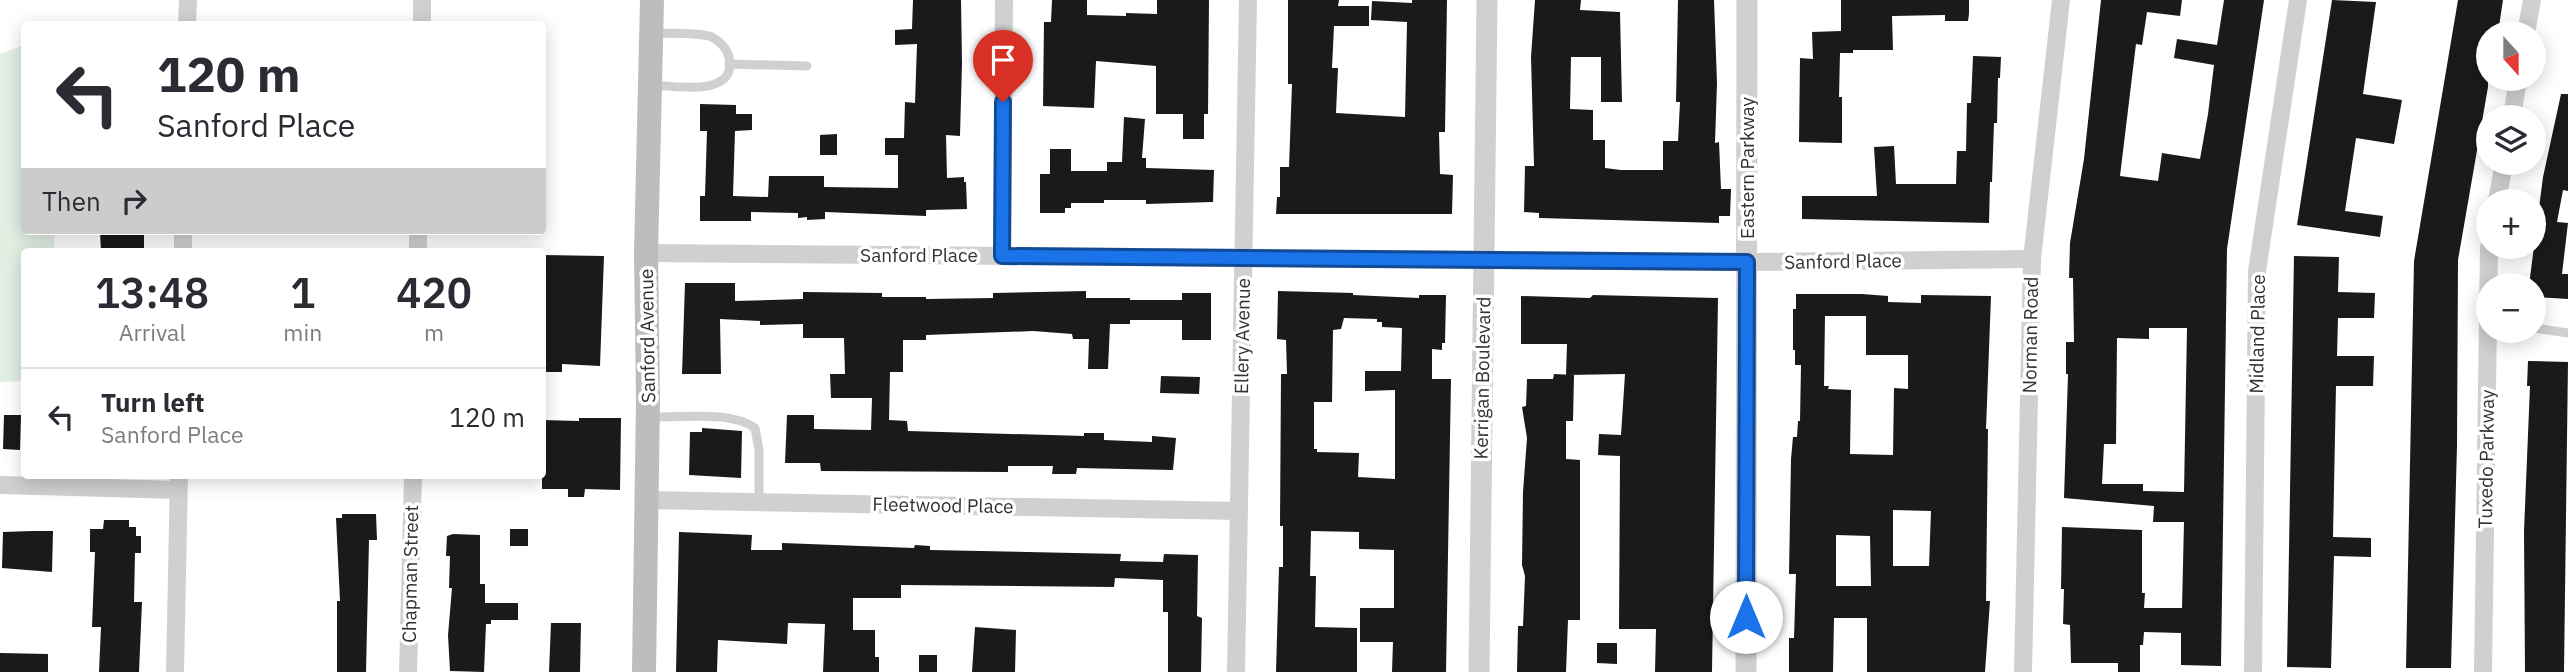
<!DOCTYPE html>
<html lang="en">
<head>
<meta charset="utf-8">
<style>
	:root { --surface:#fff; --page:#f2f2f3; --text:#2b2b33; --muted:#7c7c81; --line:#e1e1e2 }
	body { margin:0; font-family:"IBM Plex Sans",sans-serif; background:var(--page); color:var(--text); height:100vh; display:flex; flex-direction:column; font-size:26px; white-space:nowrap }
	* { box-sizing:border-box; margin:0 }
	p { font-size:23px; color:var(--muted) }
	.icon { flex:none; width:38px; height:38px; fill:none; stroke:currentColor; stroke-width:2; stroke-linecap:round; stroke-linejoin:round }
	.map { position:relative; flex:1; overflow:hidden }
	.side { position:absolute; left:21px; top:248px; width:525px; height:231px; display:flex; flex-direction:column; background:var(--surface); border-radius:7px; box-shadow:0 4px 18px #0003 }
	.side>* { flex:none }
	.top-card { position:absolute; left:21px; top:21px; width:525px; height:214px; border-radius:7px; box-shadow:0 4px 18px #0003; background:#fff; color:var(--text); overflow:hidden }
	.needle { width:46px; rotate:159deg }
	.tools { position:absolute; left:2476px; top:21px; display:grid; gap:14px }
	.tools a { display:grid; place-items:center; width:70px; height:70px; border-radius:50%; background:var(--surface); box-shadow:0 4px 18px #0003; font-size:35px }
	.pin { position:absolute; display:grid; place-items:center; width:60px; height:60px; color:#fff; margin:-72px -30px; border-radius:50% 50% 50% 0; rotate:-45deg; box-shadow:0 0 7px #0007 }
	.pin .icon { rotate:45deg }
	.me { position:absolute; width:77px; margin:-38px; rotate:0deg; stroke-linejoin:round; filter:drop-shadow(0 0 5px #0008) }
	.turn { display:flex; align-items:center; gap:24px; height:147px; padding:0 21px; font-size:32px }
	.turn .icon { width:91px; height:91px; stroke-width:2.5 }
	.turn b { display:block; font-size:49px; line-height:60px }
	.then { display:flex; align-items:center; height:66px; padding:0 21px; background:#0003; gap:14px; font-size:26px }
	.eta { display:flex; justify-content:space-evenly; align-items:center; height:119px; text-align:center }
	.eta b { font-size:42px; font-weight:600; line-height:49px }
	ul { padding:0; list-style:none }
	li { display:flex; align-items:center; gap:21px; height:98px; padding:0 21px; border-top:2px solid var(--line) }
	li div { flex:1 }
	li b { display:block; font-size:26px }
	li em { font-style:normal }
	.map>svg:first-child { display:block }
	.green { fill:#e2efe3 }
	.building { fill:#1a1a1a; fill-rule:evenodd }
	.lines { fill:none; stroke-linecap:round; stroke-linejoin:round }
	.service { stroke:#d0d0d0; stroke-width:9 }
	.minor { stroke:#d0d0d0; stroke-width:18 }
	.tertiary { stroke:#d0d0d0; stroke-width:21 }
	.secondary { stroke:#bdbdbd; stroke-width:24 }
	.route-casing { stroke:#114b97; stroke-width:18 }
	.route { stroke:#1a73e8; stroke-width:12 }
	.labels { text-anchor:middle; dominant-baseline:central; stroke-width:7; stroke-linejoin:round; paint-order:stroke }
	.street-label { font-size:19px; fill:#333; stroke:#fff }
</style>
</head>
<body>
<div class="map">
<svg width="2568" height="672" viewBox="0 0 2568 672">
	<rect width="100%" height="100%" fill="#fff"/>
	<polygon class="green" points="24,45 24,231 55,231 54,252 24,252 24,381 0,382 0,54"/>
	<g class="building">
		<polygon points="913,0 961,0 962,63 960,136 946,135 947,178 964,177 964,182 966,182 967,209 926,210 926,216 825,212 825,219 807,220 807,217 798,218 798,213 751,212 751,221 700,221 700,196 705,196 707,131 700,131 700,104 736,105 736,114 752,114 752,130 735,131 733,196 768,197 769,176 824,176 824,187 898,188 898,155 885,155 885,138 904,138 905,102 915,103 917,44 895,45 895,30 912,29"/>
		<polygon points="1052,0 1087,0 1087,15 1126,16 1126,13 1157,14 1157,0 1209,0 1208,114 1204,114 1204,139 1183,139 1183,114 1156,114 1156,66 1096,61 1094,108 1043,106 1044,22 1051,22"/>
		<polygon points="1288,0 1339,0 1338,6 1369,6 1369,26 1334,26 1332,68 1338,68 1336,113 1405,117 1407,22 1371,20 1372,1 1412,3 1412,0 1447,0 1445,132 1439,132 1440,174 1453,175 1452,214 1276,214 1277,197 1280,197 1280,167 1289,167 1292,84 1288,84"/>
		<polygon points="1535,0 1581,0 1580,10 1620,12 1622,102 1601,102 1601,57 1571,57 1570,109 1593,110 1593,140 1605,140 1605,168 1621,170 1663,170 1663,141 1678,141 1680,102 1676,102 1678,0 1714,0 1717,83 1715,143 1719,142 1721,189 1731,189 1730,216 1719,216 1719,223 1539,218 1539,213 1524,212 1525,166 1534,166 1531,57"/>
		<polygon points="1841,0 1969,0 1969,14 1968,21 1945,21 1945,15 1892,16 1893,50 1853,50 1853,53 1840,53 1839,97 1842,97 1842,143 1799,142 1800,58 1813,59 1812,32 1841,31"/>
		<path d="M2101 0H2182L2180 16 2147 12 2142 45 2136 44 2120 176 2158 181 2162 153 2200 159 2208 114 2214 65 2174 58 2177 39 2217 45 2224 0H2264L2227 249 2221 666 2181 665V633L2144 632 2143 645H2140V672H2118V663H2071L2070 625 2063 624 2064 589H2061L2062 527 2142 530V593H2145L2144 608H2182L2184 522H2153L2154 506 2064 498 2068 374H2066V342H2074L2073 278H2069L2070 243 2084 159ZM2149 328H2187L2184 492 2143 491V484H2102L2104 444H2116L2117 338 2149 339Z"/>
		<polygon points="2332,0 2376,2 2363,94 2402,100 2394,144 2356,138 2345,211 2383,216 2380,237 2297,225"/>
		<polygon points="2458,0 2503,0 2498,33 2488,33 2488,87 2458,260 2457,446 2451,668 2406,668 2414,261"/>
		<polygon points="1973,56 2001,57 2000,78 1998,78 1997,123 1994,123 1992,182 1990,182 1989,223 1802,219 1802,196 1877,196 1874,147 1894,146 1896,184 1956,184 1957,151 1966,151 1967,103 1971,103"/>
		<polygon points="2561,94 2568,94 2568,191 2563,190 2557,222 2568,223 2562,274 2568,274 2568,299 2534,297 2534,285 2529,285 2543,177"/>
		<polygon points="1124,117 1145,119 1142,158 1146,158 1146,168 1214,170 1213,202 1146,204 1146,200 1104,200 1104,203 1071,203 1071,208 1065,208 1065,213 1040,213 1040,174 1050,174 1050,149 1071,149 1071,171 1107,171 1107,162 1122,162"/>
		<polygon points="837,134 837,155 820,155 820,135"/>
		<polygon points="100,231 144,231 144,252 101,252"/>
		<polygon points="542,255 604,256 600,366 562,364 562,372 542,372"/>
		<polygon points="2294,256 2339,257 2338,292 2375,293 2374,318 2338,318 2337,356 2374,356 2373,386 2336,386 2333,537 2371,538 2371,557 2334,556 2331,668 2287,667"/>
		<polygon points="685,283 735,283 735,301 803,299 803,292 882,293 882,297 926,297 926,299 993,298 993,293 1086,291 1086,298 1130,298 1130,300 1182,300 1182,293 1211,293 1211,340 1182,340 1182,320 1130,320 1130,324 1110,324 1108,369 1088,369 1089,339 1073,339 1072,334 1033,331 926,335 926,340 903,340 903,372 890,372 889,420 907,421 908,431 1084,436 1084,433 1104,433 1104,440 1152,442 1152,436 1176,438 1173,470 1077,468 1076,474 1052,474 1053,466 1008,466 1008,472 821,471 820,463 785,463 787,415 814,415 814,429 871,430 872,398 831,398 830,374 845,374 844,338 803,338 803,324 760,325 760,321 720,319 721,374 682,374"/>
		<path d="M1278 291 1353 293V295L1419 298V295H1446L1445 343H1442V350L1432 349V379H1451L1446 672H1392L1393 642H1360V608H1394V550L1359 549V532L1311 531 1310 576H1316L1315 627 1357 628V672H1276L1279 567H1283V526H1280L1281 374H1287L1286 340 1277 339ZM1344 318 1377 319V322H1382V327L1402 328 1401 371H1365V391L1395 390V479L1358 477 1359 453 1317 452V449H1314V402H1332L1333 330 1341 329Z"/>
		<path d="M1796 294H1862L1888 296V302L1921 303V295L1991 296 1986 429H1988L1986 601H1990L1985 672H1867V618H1834L1833 672H1789V638H1794L1796 574H1789L1791 459 1793 437H1797L1798 421H1800L1801 365H1795V350H1793V309H1796ZM1825 316H1866V355H1908V389L1894 388 1893 455 1850 454 1851 390 1828 389 1829 386H1824ZM1893 510 1931 511 1929 566H1893ZM1836 535 1870 536 1871 586H1836Z"/>
		<polygon points="1593,295 1718,298 1712,672 1655,672 1656,629 1619,629 1620,456 1598,455 1599,434 1621,435 1625,374 1566,375 1567,344 1521,344 1521,296 1590,298"/>
		<polygon points="2528,361 2568,362 2564,672 2525,672 2524,531 2530,386 2527,386"/>
		<polygon points="1554,374 1574,375 1573,421 1566,421 1566,459 1580,460 1580,620 1568,620 1566,672 1517,672 1518,626 1523,626 1525,576 1522,565 1523,492 1527,438 1522,407 1526,406 1527,379 1553,379"/>
		<polygon points="1161,376 1200,377 1199,394 1160,393"/>
		<polygon points="4,415 21,415 20,450 3,449"/>
		<polygon points="579,418 621,418 620,490 585,489 584,497 568,497 568,489 542,489 542,420 579,421"/>
		<polygon points="702,428 742,431 741,478 689,475 690,432 702,432"/>
		<polygon points="342,514 376,514 377,540 369,540 366,672 337,672 337,601 340,601 336,518 342,518"/>
		<polygon points="104,520 129,520 129,527 136,527 136,536 141,536 141,553 135,553 134,602 142,602 139,672 99,672 101,627 92,627 95,552 90,552 90,529 103,529"/>
		<rect x="510" y="529" width="18" height="17"/>
		<polygon points="32,531 53,531 52,572 2,568 3,532"/>
		<polygon points="679,532 752,535 751,550 782,550 782,543 914,548 915,545 930,546 930,550 1121,554 1120,561 1163,562 1164,554 1198,555 1197,616 1202,618 1201,672 1168,672 1168,612 1163,612 1163,580 1115,578 1114,587 901,585 901,598 853,598 853,630 875,630 875,657 879,657 879,672 823,672 825,624 788,623 787,644 718,640 717,672 676,672"/>
		<polygon points="453,534 480,535 480,584 485,584 485,603 518,603 518,620 491,620 491,624 486,624 484,672 450,671 448,635 452,588 449,588 450,556 446,556 447,536"/>
		<polygon points="551,623 581,623 580,672 549,672"/>
		<polygon points="975,627 1016,630 1015,672 972,672"/>
		<polygon points="1597,643 1617,643 1617,664 1597,663"/>
		<polygon points="0,653 48,654 48,672 0,672"/>
		<rect x="919" y="655" width="18" height="17"/>
	</g>
	<g class="lines">
		<g class="service">
			<polyline points="729,64 807,66"/>
			<path d="M652 85C675 86 738 98 729 57 727 49 720 41 712 37 698 32 667 34 652 33"/>
			<polyline points="2534,328 2568,333"/>
			<path d="M649 417C680 418 730 410 755 428L759 450V502"/>
		</g>
		<g class="minor">
			<polyline points="187,24 188,0"/>
			<polyline points="422,24 422,0"/>
			<polyline points="2526,33 2532,0"/>
			<polyline points="2512,117 2518,79"/>
			<polyline points="2497,201 2504,163"/>
			<polyline points="183,252 183,231"/>
			<polyline points="418,252 418,231"/>
			<polyline points="646,253 1747,262 2032,259"/>
			<polyline points="1002,256 1004,0"/>
			<polyline points="0,485 178,490"/>
			<polyline points="647,500 1239,511"/>
			<polyline points="175,672 179,476"/>
			<polyline points="408,672 413,476"/>
			<polyline points="1236,672 1248,0"/>
			<polyline points="2023,672 2032,259 2061,0"/>
			<polyline points="2253,672 2257,271 2298,0"/>
			<polyline points="2483,672 2489,247"/>
		</g>
		<g class="tertiary">
			<polyline points="1479,672 1487,0"/>
			<polyline points="1746,672 1747,0"/>
		</g>
		<polyline class="secondary" points="644,672 648,399 646,253 652,0"/>
	</g>
	<g class="lines">
		<defs>
			<polyline id="route" points="1003,102 1002,256 1747,262 1746,617"/>
		</defs>
		<use href="#route" class="route-casing"/>
		<use href="#route" class="route"/>
	</g>
	<g class="labels">
		<g class="street-label">
			<text transform="translate(1747 168) rotate(-90)">Eastern Parkway</text>
			<text x="919" y="255">Sanford Place</text>
			<text transform="translate(1843 261) rotate(-1)">Sanford Place</text>
			<text transform="translate(2257 334) rotate(-89)">Midland Place</text>
			<text transform="translate(2030 335) rotate(-89)">Norman Road</text>
			<text transform="translate(647 336) rotate(-91)">Sanford Avenue</text>
			<text transform="translate(1242 336) rotate(-89)">Ellery Avenue</text>
			<text transform="translate(1482 378) rotate(-89)">Kerrigan Boulevard</text>
			<text transform="translate(2486 459) rotate(-89)">Tuxedo Parkway</text>
			<text transform="translate(943 505) rotate(1)">Fleetwood Place</text>
			<text transform="translate(410 574) rotate(-89)">Chapman Street</text>
		</g>
	</g>
</svg>
<div class="tools">
<a><svg class="needle" viewBox="-14 -14 28 28"><path d="M0-13l5 13h-10z" fill="#e53935"/><path d="M0 13l5-13h-10z" fill="#7c7c81"/></svg></a>
<a><svg class="icon" aria-label="layers" viewBox="0 0 24 24"><path d="M12 4l9 5-9 5-9-5zM3 14l9 5 9-5"/></svg></a>
<a>+</a>
<a>−</a>
</div>
<div class="pin" style="left:1003px;top:102px;background:#d93025"><svg class="icon" aria-label="arrive" viewBox="0 0 24 24"><path d="M6 21V4h12l-3 4 3 4H6"/></svg></div>
<svg class="me" style="left:1746px;top:617px" viewBox="-20 -20 40 40"><circle r="19" fill="#fff"/><path d="M0-13L10 11 0 6-10 11z" fill="#1a73e8"/></svg>
<div class="top-card">
<div class="turn"><svg class="icon" aria-label="left" viewBox="0 0 24 24"><path d="M17 20v-9H6M10 6l-5 5 5 5"/></svg><div><b>120 m</b>Sanford Place</div></div>
<div class="then">Then<svg class="icon" aria-label="right" viewBox="0 0 24 24"><path d="M7 20v-9h11M14 6l5 5-5 5"/></svg></div>
</div>
<section class="side">
<div class="eta">
<div><b>13:48</b><p>Arrival</p></div>
<div><b>1</b><p>min</p></div>
<div><b>420</b><p>m</p></div>
</div>
<ul>
<li><svg class="icon" aria-label="left" viewBox="0 0 24 24"><path d="M17 20v-9H6M10 6l-5 5 5 5"/></svg><div><b>Turn left</b><p>Sanford Place</p></div><em>120 m</em></li>
</ul>
</section>
</div>
</body>
</html>
